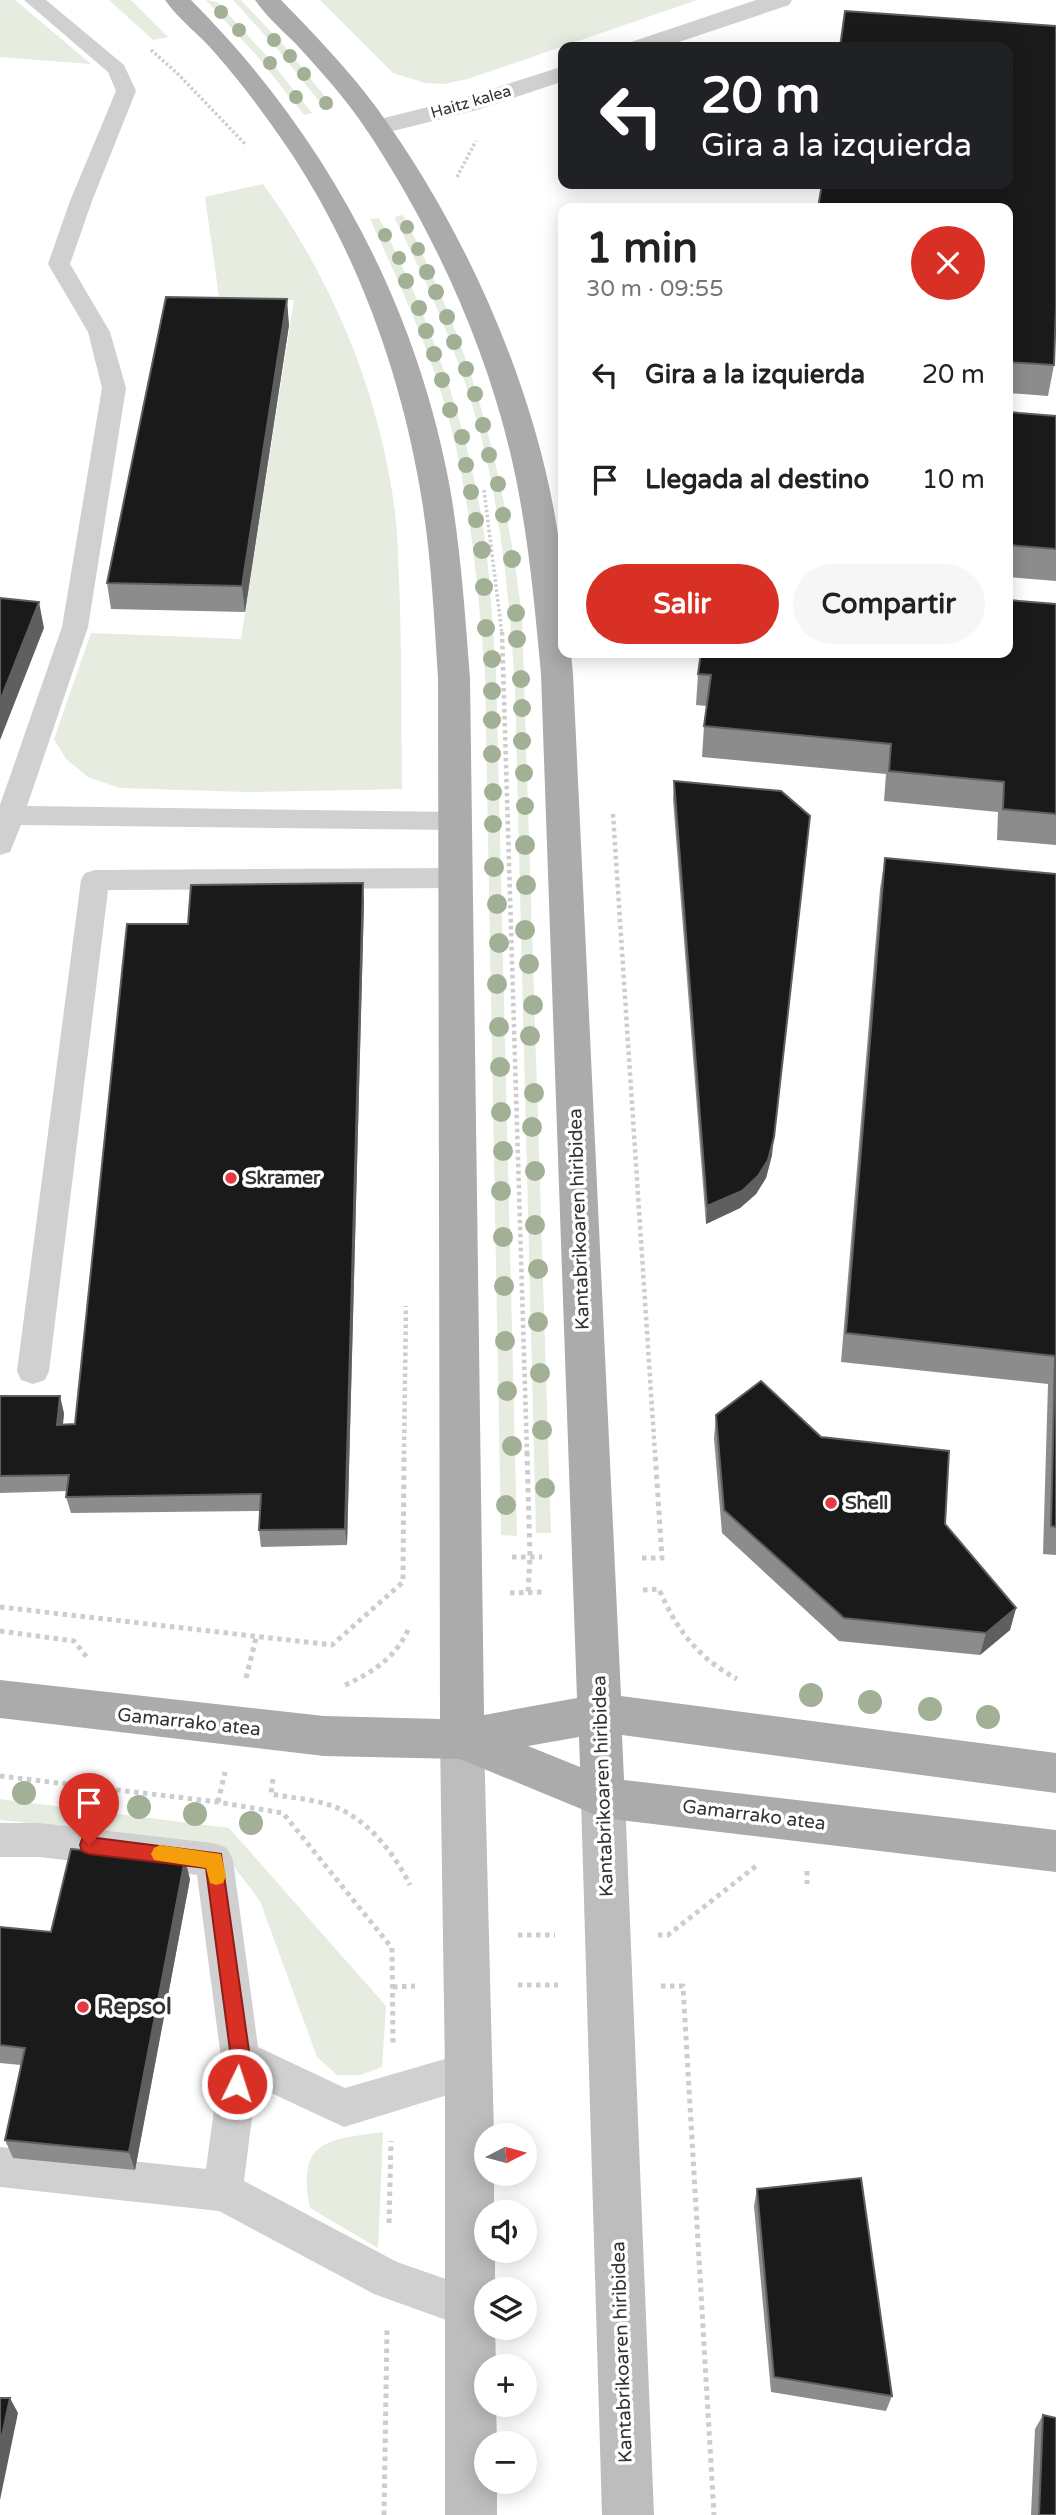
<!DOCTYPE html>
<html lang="es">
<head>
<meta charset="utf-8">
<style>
	:root { --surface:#fff; --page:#f6f6f6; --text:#222; --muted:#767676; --accent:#d93025 }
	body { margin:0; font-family:"Varela Round",sans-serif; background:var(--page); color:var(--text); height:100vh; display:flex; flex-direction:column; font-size:26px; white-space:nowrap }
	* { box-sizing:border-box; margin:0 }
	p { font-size:23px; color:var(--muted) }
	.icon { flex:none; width:38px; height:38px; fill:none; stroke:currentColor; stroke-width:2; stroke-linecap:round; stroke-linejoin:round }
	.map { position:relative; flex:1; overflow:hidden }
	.sheet { position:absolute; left:558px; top:203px; width:455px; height:455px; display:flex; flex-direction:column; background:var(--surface); border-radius:14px; box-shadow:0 4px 18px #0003 }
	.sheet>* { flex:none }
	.banner { position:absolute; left:558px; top:42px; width:455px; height:147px; border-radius:14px; box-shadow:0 4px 18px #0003; background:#202124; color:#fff; overflow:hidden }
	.needle { width:46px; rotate:84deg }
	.controls { position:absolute; left:474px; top:2123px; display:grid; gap:14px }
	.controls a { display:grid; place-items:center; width:63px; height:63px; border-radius:50%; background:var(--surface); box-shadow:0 4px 18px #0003; font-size:35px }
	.pin { position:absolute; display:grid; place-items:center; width:60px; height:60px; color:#fff; margin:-72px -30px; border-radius:50% 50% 50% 0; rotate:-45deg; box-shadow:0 0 7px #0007 }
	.pin .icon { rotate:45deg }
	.me { position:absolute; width:77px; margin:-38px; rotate:4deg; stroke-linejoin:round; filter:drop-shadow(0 0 5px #0008) }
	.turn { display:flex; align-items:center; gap:24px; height:147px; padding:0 28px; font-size:32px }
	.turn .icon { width:91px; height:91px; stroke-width:2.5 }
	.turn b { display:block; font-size:49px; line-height:60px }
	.round { display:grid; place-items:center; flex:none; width:74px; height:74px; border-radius:37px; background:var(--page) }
	.headline { display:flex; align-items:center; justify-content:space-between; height:119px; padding:0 28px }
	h1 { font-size:42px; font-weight:800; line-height:52px }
	.cta { display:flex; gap:14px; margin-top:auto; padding:14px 28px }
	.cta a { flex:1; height:80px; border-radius:42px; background:var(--accent); color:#fff; font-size:28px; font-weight:800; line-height:80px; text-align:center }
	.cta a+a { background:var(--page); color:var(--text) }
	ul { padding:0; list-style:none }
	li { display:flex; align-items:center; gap:21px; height:105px; padding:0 28px }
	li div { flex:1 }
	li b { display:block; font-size:26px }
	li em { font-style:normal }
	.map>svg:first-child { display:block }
	.green { fill:#e6ecdf }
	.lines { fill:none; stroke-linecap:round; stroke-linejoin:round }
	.path-far2 { stroke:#cdcdcd; stroke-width:3.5; stroke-dasharray:2.5 2.5; stroke-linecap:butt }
	.path-far1 { stroke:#cdcdcd; stroke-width:4.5; stroke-dasharray:3.5 3.5; stroke-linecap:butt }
	.path { stroke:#cdcdcd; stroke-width:5; stroke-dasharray:4.5 4.5; stroke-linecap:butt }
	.service { fill:#d0d0d0; fill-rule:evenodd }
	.minor { fill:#d0d0d0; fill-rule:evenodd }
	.secondary { fill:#bdbdbd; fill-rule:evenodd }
	.primary { fill:#ababab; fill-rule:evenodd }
	.tree { fill:#a2b095 }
	.wall { fill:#8c8c8c }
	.shaded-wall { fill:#5f5f5f }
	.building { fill:#1a1a1a; stroke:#5f5f5f; stroke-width:2 }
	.route { fill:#d93025; stroke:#8d1f18; stroke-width:2 }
	.slow { fill:#f59e0b }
	.poi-dot { fill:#e63946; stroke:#fff; stroke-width:2.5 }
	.labels { text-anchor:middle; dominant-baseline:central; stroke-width:7; stroke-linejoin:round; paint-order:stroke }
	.far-street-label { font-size:16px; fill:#333; stroke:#fff }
	.poi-label { font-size:19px; font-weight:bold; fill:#333; stroke:#fff; text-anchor:start }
	.street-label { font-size:19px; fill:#333; stroke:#fff }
	.near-poi-label { font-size:23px; font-weight:bold; fill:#333; stroke:#fff; text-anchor:start }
</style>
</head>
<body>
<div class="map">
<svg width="1056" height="2515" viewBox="0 0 1056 2515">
	<rect width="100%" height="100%" fill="#fff"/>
	<g class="green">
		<polygon points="0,0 15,0 91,64 0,57"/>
		<polygon points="109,0 131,0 168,37 153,40"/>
		<polygon points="206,0 217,2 265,54 312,113 304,115 257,56"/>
		<polygon points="233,0 241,0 287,49 334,108 326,110 279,51"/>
		<polygon points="320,0 697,0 468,79 444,84 425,83 393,73"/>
		<path d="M263 184C333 280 380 394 395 512 398 535 398 558 399 581 402 651 401 720 402 789L248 792 120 788 88 777 66 759 54 739 91 633 241 639 294 300 219 297 205 197Z"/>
		<path d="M403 215C472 346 504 471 522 616L551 1533H536L515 690C510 605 502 519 481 436 461 360 430 287 394 217Z"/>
		<path d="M379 218C426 311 463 410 481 514 490 566 492 620 496 673L517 1536 501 1535 485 675C479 597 472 519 455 443 437 365 403 291 370 219Z"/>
		<polygon points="0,1799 229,1828 386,2006 382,2067 360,2075 337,2075 317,2057 260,1901 216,1843 0,1820"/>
		<path d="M383 2132 378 2248 310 2208C297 2140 326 2140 383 2132Z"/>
	</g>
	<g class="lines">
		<g class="path-far2">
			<polyline points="151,50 178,74 246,145"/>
			<polyline points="457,177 476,141"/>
			<polyline points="484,490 502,634"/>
		</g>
		<g class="path-far1">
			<polyline points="502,632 527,1454"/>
			<polyline points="613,814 655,1454"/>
			<polyline points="404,1454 406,1306"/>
		</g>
		<g class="path">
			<polyline points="527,1452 530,1557 528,1593"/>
			<polyline points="512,1557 542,1557"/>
			<polyline points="642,1558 662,1558 655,1452"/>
			<path d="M643 1590 659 1589C676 1629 698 1658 737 1679"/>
			<polyline points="510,1593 544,1592"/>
			<polyline points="0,1607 332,1645 403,1582 404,1452"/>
			<polyline points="0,1631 74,1641 89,1660"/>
			<polyline points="246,1678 256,1638"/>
			<path d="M345 1685C372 1673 396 1657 408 1630"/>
			<polyline points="0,1776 218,1802 283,1813 392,1948 393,2045"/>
			<path d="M273 1779 271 1794C292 1798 315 1799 335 1807 369 1820 395 1855 410 1885"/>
			<polyline points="218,1802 225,1772"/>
			<polyline points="807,1871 807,1884"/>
			<polyline points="518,1935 555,1935"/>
			<polyline points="658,1935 668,1935 756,1866"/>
			<polyline points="518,1985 558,1985"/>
			<polyline points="661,1986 683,1986 714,2515"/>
			<polyline points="393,1987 415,1986"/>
			<polyline points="389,2223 391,2141"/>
			<polyline points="384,2515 387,2330"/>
		</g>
		<g class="service">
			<polygon points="24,0 46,0 124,65 136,91 92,201 70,264 110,332 126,388 88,627 27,806 455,812 465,814 469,821 465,828 455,830 21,825 10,852 0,855 0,805 62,627 102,388 88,332 48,264 70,201 116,91 108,72"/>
			<polygon points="455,868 465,871 469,878 465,885 455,888 108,890 49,1371 45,1380 33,1384 21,1380 17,1371 81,880 85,873 95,870"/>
			<polygon points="0,1823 39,1823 214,1843 227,1848 233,1860 258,2047 345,2088 469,2052 483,2058 489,2071 483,2084 344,2127 256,2086 244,2181 397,2262 486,2293 486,2323 471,2329 374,2294 219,2211 0,2187 0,2147 206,2169 221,2058 197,1875 39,1857 0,1857"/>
		</g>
		<g class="minor">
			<polygon points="756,0 792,0 789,5 664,47 628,47 631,42"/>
			<polygon points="564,66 564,81 477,110 377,135 368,132 364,127 368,122 460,99"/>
		</g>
		<g class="secondary">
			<polygon points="462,1719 478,1725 484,1739 494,2135 486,2135 486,2174 494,2174 494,2212 486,2212 486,2250 495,2250 495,2289 486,2289 486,2328 495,2328 496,2366 486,2366 486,2404 496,2404 497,2443 486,2443 486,2482 497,2482 497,2515 445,2515 445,2071 440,1739 446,1725"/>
			<polygon points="603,1778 619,1784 625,1798 654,2515 602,2515 581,1798 587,1784"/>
		</g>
		<path class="primary" d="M165 0H191C324 133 416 302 450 488 461 551 465 615 470 678L484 1715 577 1698 541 674C535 609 529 543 516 479 491 355 435 233 366 129 345 98 320 70 295 43 281 29 266 16 255 0H281C314 34 347 68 376 107 473 239 553 424 564 589 565 610 564 632 564 653H571L573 674 621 1696 1056 1753V1793L622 1735 624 1780 1056 1830V1872L603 1818 460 1759 324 1756 0 1718V1680L324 1716 440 1719 438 678C434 615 431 551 420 489 400 371 356 250 289 150 267 117 242 84 216 54 200 35 179 20 165 0ZM579 1737 580 1767 528 1746Z"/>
	</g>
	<g class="tree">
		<circle cx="221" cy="12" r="7"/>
		<circle cx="239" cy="30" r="7"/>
		<circle cx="274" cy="40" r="7"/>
		<circle cx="290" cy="56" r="7"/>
		<circle cx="270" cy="63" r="7"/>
		<circle cx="304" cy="74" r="7"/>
		<circle cx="296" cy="97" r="7"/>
		<circle cx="326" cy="103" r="7"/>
		<circle cx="407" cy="227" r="7"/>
		<circle cx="385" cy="235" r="7"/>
		<circle cx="418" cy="249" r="7"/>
		<circle cx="399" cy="258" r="7"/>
		<circle cx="427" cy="272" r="8"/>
		<circle cx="406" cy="281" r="8"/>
		<circle cx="436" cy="292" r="8"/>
		<circle cx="419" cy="308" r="8"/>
		<circle cx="447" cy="317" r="8"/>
		<circle cx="426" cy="331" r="8"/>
		<circle cx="454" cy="342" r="8"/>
		<circle cx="434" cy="354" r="8"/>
		<circle cx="466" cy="369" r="8"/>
		<circle cx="442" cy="380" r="8"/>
		<circle cx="475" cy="394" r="8"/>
		<circle cx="450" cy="410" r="8"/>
		<circle cx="483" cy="425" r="8"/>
		<circle cx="462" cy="437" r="8"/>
		<circle cx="489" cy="455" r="8"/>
		<circle cx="466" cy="465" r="8"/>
		<circle cx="498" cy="484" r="8"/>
		<circle cx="471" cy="492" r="8"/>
		<circle cx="503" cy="515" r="8"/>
		<circle cx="476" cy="520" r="8"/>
		<circle cx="482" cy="550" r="9"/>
		<circle cx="512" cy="559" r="9"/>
		<circle cx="484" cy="587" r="9"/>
		<circle cx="516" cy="613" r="9"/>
		<circle cx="486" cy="628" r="9"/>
		<circle cx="517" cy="639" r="9"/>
		<circle cx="492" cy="659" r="9"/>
		<circle cx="521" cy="679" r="9"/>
		<circle cx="492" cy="691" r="9"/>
		<circle cx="522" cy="708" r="9"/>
		<circle cx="492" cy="720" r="9"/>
		<circle cx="522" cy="741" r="9"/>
		<circle cx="492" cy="754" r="9"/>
		<circle cx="524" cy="773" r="9"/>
		<circle cx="493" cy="792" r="9"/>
		<circle cx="525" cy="806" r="9"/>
		<circle cx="493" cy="824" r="9"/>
		<circle cx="525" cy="845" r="10"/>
		<circle cx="494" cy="867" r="10"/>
		<circle cx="526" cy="885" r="10"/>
		<circle cx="497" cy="904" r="10"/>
		<circle cx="525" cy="930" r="10"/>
		<circle cx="499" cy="943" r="10"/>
		<circle cx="529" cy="964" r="10"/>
		<circle cx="497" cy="984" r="10"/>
		<circle cx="533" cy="1005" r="10"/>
		<circle cx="499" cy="1027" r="10"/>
		<circle cx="530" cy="1036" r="10"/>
		<circle cx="500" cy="1067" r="10"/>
		<circle cx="534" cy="1093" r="10"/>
		<circle cx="501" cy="1112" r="10"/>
		<circle cx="532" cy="1127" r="10"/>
		<circle cx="503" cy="1151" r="10"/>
		<circle cx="535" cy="1171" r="10"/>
		<circle cx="501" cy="1191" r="10"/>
		<circle cx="535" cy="1225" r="10"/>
		<circle cx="503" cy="1237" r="10"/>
		<circle cx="538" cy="1269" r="10"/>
		<circle cx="504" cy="1286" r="10"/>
		<circle cx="538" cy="1322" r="10"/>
		<circle cx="505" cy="1341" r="10"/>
		<circle cx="540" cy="1373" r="10"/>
		<circle cx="507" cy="1391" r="10"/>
		<circle cx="542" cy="1430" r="10"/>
		<circle cx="512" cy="1446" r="10"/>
		<circle cx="545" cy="1488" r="10"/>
		<circle cx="506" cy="1505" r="10"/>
		<circle cx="811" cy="1695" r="12"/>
		<circle cx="870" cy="1702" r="12"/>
		<circle cx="930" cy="1709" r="12"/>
		<circle cx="988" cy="1717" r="12"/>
		<circle cx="24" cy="1793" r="12"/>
		<circle cx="79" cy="1801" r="12"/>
		<circle cx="139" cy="1807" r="12"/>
		<circle cx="195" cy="1814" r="12"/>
		<circle cx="251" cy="1823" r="12"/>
	</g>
	<g class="wall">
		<polygon points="1008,208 1054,365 1048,396 1008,393"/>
		<polygon points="289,325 245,612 111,609 107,583"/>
		<polygon points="1008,412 1056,416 1056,581 1008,577"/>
		<polygon points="1056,604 1056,845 997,840 998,812 884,801 886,774 702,757 704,726 707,706 696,705 698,674 701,655 690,654 690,653 1008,653"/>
		<polygon points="674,781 772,1155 766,1178 756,1194 740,1208 706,1224 673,799"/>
		<polygon points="885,858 1056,874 1056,1555 1043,1554 1048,1384 841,1362 880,889"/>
		<polygon points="364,901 347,1545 261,1547 259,1530 260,1511 71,1513 66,1497 67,1491 0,1493 0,1396 64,1413 63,1424 75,1424 188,924"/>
		<polygon points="716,1415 821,1437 945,1524 1016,1608 1010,1630 980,1655 839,1641 722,1533 714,1438"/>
		<polygon points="190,1879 135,2170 13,2158 5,2140 21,2065 0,2063 0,1927 51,1932"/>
		<polygon points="757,2189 892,2396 886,2411 771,2392 754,2206"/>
		<polygon points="1043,2415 1056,2515 1031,2515 1035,2429"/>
	</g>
	<g class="shaded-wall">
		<polygon points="287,299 289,325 245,612 242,586"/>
		<polygon points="39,602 44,628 0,740 0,701"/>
		<polygon points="363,883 364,901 347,1545 345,1529"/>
		<polygon points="774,1137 772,1155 766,1178 756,1194 740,1208 706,1224 707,1206"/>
		<polygon points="60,1396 64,1413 61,1442 57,1425"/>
		<polygon points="1016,1608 1010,1630 980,1655 986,1633"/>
		<polygon points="185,1859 190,1879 135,2170 129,2152"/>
		<polygon points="10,2398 18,2413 0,2500 0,2445"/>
	</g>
	<g class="building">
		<polygon points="845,11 1056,26 1056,305 1054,365 1008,362 1008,208 818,208 822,184 1008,184 1008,47 840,47"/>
		<polygon points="166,297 287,299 242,586 107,583"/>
		<polygon points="1008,412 1056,416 1056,549 1008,545"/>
		<polygon points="0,598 39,602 0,701"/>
		<polygon points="1008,600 1056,604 1056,814 1003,809 1004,782 889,771 891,744 704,726 711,675 698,674 701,653 1008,653"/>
		<polygon points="674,781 781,791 810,816 774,1137 768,1160 758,1176 742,1191 707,1206"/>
		<polygon points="885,858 1056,874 1056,1527 1051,1526 1055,1356 846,1333"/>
		<polygon points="363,883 345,1529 259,1530 261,1494 66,1497 69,1475 0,1476 0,1396 60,1396 57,1425 75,1424 127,924 188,924 191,885"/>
		<polygon points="761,1381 821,1437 949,1451 945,1524 1016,1608 986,1633 844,1618 724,1510 716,1415"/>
		<polygon points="71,1849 185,1859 129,2152 5,2140 25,2048 0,2045 0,1927 51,1932"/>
		<polygon points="861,2178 892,2396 774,2377 757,2189"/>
		<polygon points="0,2398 10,2398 0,2445"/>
		<polygon points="1043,2415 1056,2418 1056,2515 1039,2515"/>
	</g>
	<polygon class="route" points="89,1837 221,1854 250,2058 244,2091 237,2094 230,2091 227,2084 231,2058 206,1868 89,1854 82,1851 80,1845 82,1839"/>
	<polygon class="slow" points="160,1845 221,1854 226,1876 223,1883 216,1885 210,1883 206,1868 154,1860 151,1854 154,1848"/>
	<g class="poi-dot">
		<circle cx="231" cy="1178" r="7"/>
		<circle cx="831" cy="1503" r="7"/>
		<circle cx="83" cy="2007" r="7"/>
	</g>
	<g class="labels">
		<g class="far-street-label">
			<text transform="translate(471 102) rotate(-16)">Haitz kalea</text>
		</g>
		<g class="poi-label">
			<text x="245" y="1178">Skramer</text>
			<text x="845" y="1503">Shell</text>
		</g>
		<g class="street-label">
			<text transform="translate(579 1219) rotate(-92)">Kantabrikoaren hiribidea</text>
			<text transform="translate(189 1722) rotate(6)">Gamarrako atea</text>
			<text transform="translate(603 1786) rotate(-92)">Kantabrikoaren hiribidea</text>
			<text transform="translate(754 1815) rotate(7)">Gamarrako atea</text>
			<text transform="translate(622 2352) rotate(-92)">Kantabrikoaren hiribidea</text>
		</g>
		<g class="near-poi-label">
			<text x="97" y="2007">Repsol</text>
		</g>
	</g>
</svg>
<div class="controls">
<a><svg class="needle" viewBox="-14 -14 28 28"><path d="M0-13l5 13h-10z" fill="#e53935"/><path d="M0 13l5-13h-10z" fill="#767676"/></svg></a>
<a><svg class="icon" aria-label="sound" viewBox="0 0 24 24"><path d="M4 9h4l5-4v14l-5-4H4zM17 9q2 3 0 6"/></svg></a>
<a><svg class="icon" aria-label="layers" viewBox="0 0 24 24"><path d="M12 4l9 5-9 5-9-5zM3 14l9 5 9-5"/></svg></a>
<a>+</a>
<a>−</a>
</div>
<div class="pin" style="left:89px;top:1845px;background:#d93025"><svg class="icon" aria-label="arrive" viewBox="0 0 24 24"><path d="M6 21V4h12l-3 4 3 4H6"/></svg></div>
<svg class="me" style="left:237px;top:2084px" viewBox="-20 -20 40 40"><circle r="17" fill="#d93025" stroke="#fff" stroke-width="3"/><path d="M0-11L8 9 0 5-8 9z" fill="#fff"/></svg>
<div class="banner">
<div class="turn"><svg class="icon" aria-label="left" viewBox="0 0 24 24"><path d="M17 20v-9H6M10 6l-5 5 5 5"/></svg><div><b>20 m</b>Gira a la izquierda</div></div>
</div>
<section class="sheet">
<div class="headline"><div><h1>1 min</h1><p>30 m · 09:55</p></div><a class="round" style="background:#d93025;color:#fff"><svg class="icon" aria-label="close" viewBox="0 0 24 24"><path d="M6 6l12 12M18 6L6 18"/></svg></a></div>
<ul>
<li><svg class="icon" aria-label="left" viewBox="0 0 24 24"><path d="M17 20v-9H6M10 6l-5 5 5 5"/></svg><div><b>Gira a la izquierda</b></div><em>20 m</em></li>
<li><svg class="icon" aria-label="arrive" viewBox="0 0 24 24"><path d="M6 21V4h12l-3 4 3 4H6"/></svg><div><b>Llegada al destino</b></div><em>10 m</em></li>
</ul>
<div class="cta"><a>Salir</a><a>Compartir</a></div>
</section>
</div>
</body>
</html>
